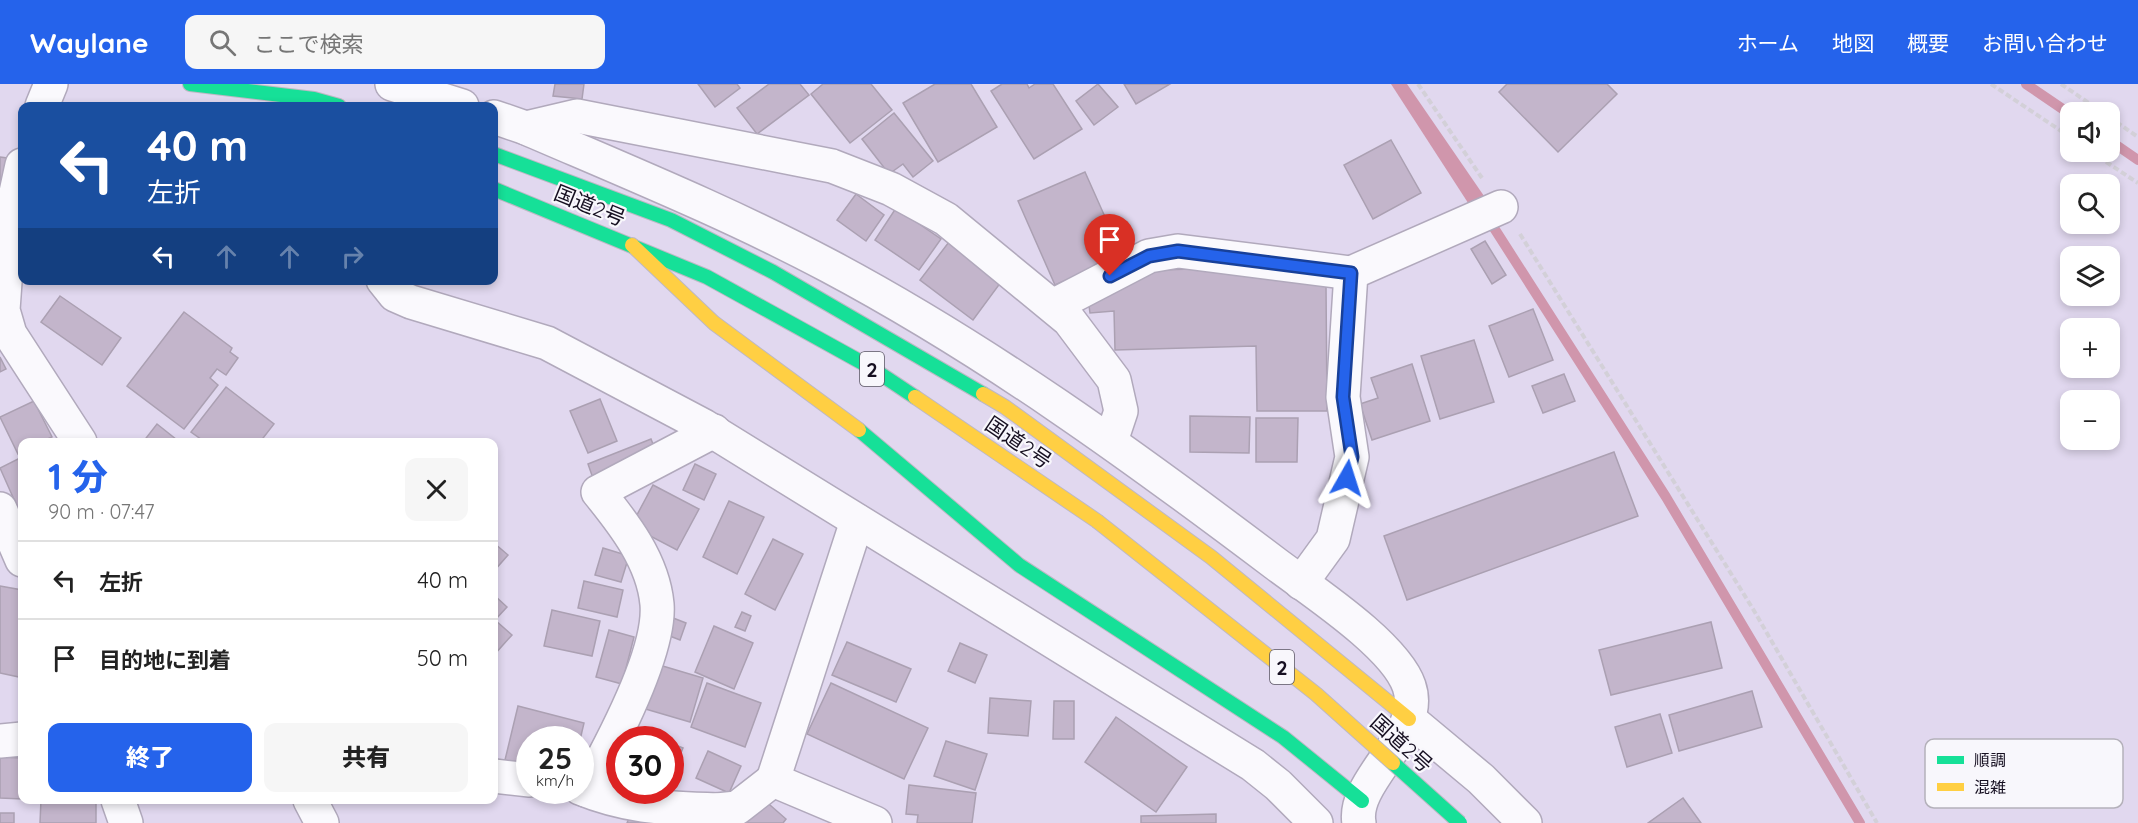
<!DOCTYPE html>
<html lang="ja">
<head>
<meta charset="utf-8">
<style>
	:root { --surface:#fff; --page:#f6f6f6; --text:#222; --muted:#767676; --line:#e0e0e0; --accent:#2563eb }
	body { margin:0; font-family:Quicksand,"Noto Sans JP",sans-serif; background:var(--page); color:var(--text); height:100vh; display:flex; flex-direction:column; font-size:22px; white-space:nowrap }
	* { box-sizing:border-box; margin:0 }
	p { font-size:20px; color:var(--muted) }
	.icon { flex:none; width:33px; height:33px; fill:none; stroke:currentColor; stroke-width:2; stroke-linecap:round; stroke-linejoin:round }
	.map { position:relative; flex:1; overflow:hidden }
	.panel { position:absolute; left:18px; top:354px; width:480px; height:366px; display:flex; flex-direction:column; background:var(--surface); border-radius:12px; box-shadow:0 3px 9px #0003 }
	.panel>* { flex:none }
	.guide { position:absolute; left:18px; top:18px; width:480px; height:183px; border-radius:12px; box-shadow:0 3px 9px #0003; background:#1a4fa0; color:#fff; overflow:hidden }
	.fabs { position:absolute; left:2060px; top:18px; display:grid; gap:12px }
	.fabs a { display:grid; place-items:center; width:60px; height:60px; border-radius:12px; background:var(--surface); box-shadow:0 3px 9px #0003; font-size:30px }
	.speed { position:absolute; left:516px; top:642px; display:flex; gap:12px; font-size:30px; font-weight:700; text-align:center }
	.speed>* { display:grid; place-content:center; width:78px; height:78px; border-radius:50%; background:var(--surface); box-shadow:0 3px 9px #0003; line-height:1 }
	.speed small { font-size:15px; font-weight:400 }
	.speed .limit { border:9px solid #d22; background:#fff; color:#111 }
	.pin { position:absolute; display:grid; place-items:center; width:51px; height:51px; color:#fff; margin:-62px -26px; border-radius:50% 50% 50% 0; rotate:-45deg; box-shadow:0 0 6px #0007 }
	.pin .icon { rotate:45deg }
	.me { position:absolute; width:66px; margin:-33px; rotate:6deg; stroke-linejoin:round; filter:drop-shadow(0 0 4px #0008) }
	.turn { display:flex; align-items:center; gap:21px; height:126px; padding:0 30px; font-size:27px }
	.turn .icon { width:78px; height:78px; stroke-width:2.5 }
	.turn b { display:block; font-size:42px; line-height:51px }
	.lanes { display:flex; align-items:center; height:57px; padding:0 30px; background:#0003; justify-content:center; gap:30px; direction:ltr }
	.lanes .off { opacity:.35 }
	.round { display:grid; place-items:center; flex:none; width:63px; height:63px; border-radius:12px; background:var(--page) }
	.headline { display:flex; align-items:center; justify-content:space-between; height:102px; padding:0 30px }
	h1 { font-size:36px; font-weight:800; line-height:45px; color:var(--accent) }
	.button { display:flex; gap:12px; margin-top:auto; padding:12px 30px }
	.button a { flex:1; height:69px; border-radius:12px; background:var(--accent); color:#fff; font-size:24px; font-weight:800; line-height:69px; text-align:center }
	.button a+a { background:var(--page); color:var(--text) }
	ul { padding:0; list-style:none }
	li { display:flex; align-items:center; gap:18px; height:78px; padding:0 30px; border-top:2px solid var(--line) }
	li div { flex:1 }
	li b { display:block; font-size:22px }
	li em { font-style:normal }
	header { display:flex; align-items:center; gap:36px; box-sizing:border-box; height:84px; padding:0 30px; background:var(--accent); color:#fff }
	header strong { font-size:28px }
	nav { display:flex; gap:33px; margin-inline-start:auto; font-size:21px }
	.search { width:420px; height:54px; background:var(--page); display:flex; align-items:center; gap:15px; box-sizing:border-box; padding:0 21px; border-radius:12px; color:var(--muted); font-size:22px }
	.map>svg:first-child { display:block }
	.water { fill:#d096ac }
	.lines { fill:none; stroke-linecap:round; stroke-linejoin:round }
	.stream { stroke:#d096ac; stroke-width:10 }
	.building { fill:#c3b5cb; stroke:#aba0b2; stroke-width:1.5 }
	.street-casing { stroke:#b1a9bc; stroke-width:36 }
	.fast-casing { stroke:#bdb8c4; stroke-width:16 }
	.slow-casing { stroke:#bdb8c4; stroke-width:16 }
	.path { stroke:#d3d0d8; stroke-width:4; stroke-dasharray:6 3; stroke-linecap:butt }
	.street { stroke:#faf9fd; stroke-width:33 }
	.fast { stroke:#16e098; stroke-width:14 }
	.slow { stroke:#ffcf43; stroke-width:14 }
	.fast-bridge-casing { stroke:#bdb8c4; stroke-width:16; stroke-linecap:butt }
	.slow-bridge-casing { stroke:#bdb8c4; stroke-width:16; stroke-linecap:butt }
	.fast-bridge { stroke:#16e098; stroke-width:14 }
	.slow-bridge { stroke:#ffcf43; stroke-width:14 }
	.route-casing { stroke:#184099; stroke-width:15 }
	.route { stroke:#2563eb; stroke-width:10 }
	.labels { text-anchor:middle; dominant-baseline:central; stroke-width:4.5; stroke-linejoin:round; paint-order:stroke }
	.shield { fill:#f8f7fc; stroke:#5a5563; stroke-width:1.5 }
	.shield-label { font-size:20px; font-weight:bold; fill:#160f21 }
	.street-label { font-size:21px; fill:#160f21; stroke:#f8f7fc }
	.key { fill:#f8f7fc; stroke:#b4b1ba; stroke-width:1.5 }
	.key-label { font-size:16px; fill:#160f21 }
</style>
</head>
<body>
<header>
<strong>Waylane</strong>
<div class="search"><svg class="icon" aria-label="search" viewBox="0 0 24 24"><circle cx="10" cy="10" r="6"/><path d="M15 15l6 6"/></svg>ここで検索</div>
<nav><a>ホーム</a><a>地図</a><a>概要</a><a>お問い合わせ</a></nav>
</header>
<div class="map">
<svg width="2138" height="739" viewBox="0 0 2138 739">
	<rect width="100%" height="100%" fill="#e1d8ef"/>
	<polygon class="water" points="1391,0 1407,0 1484,112 1472,125"/>
	<g class="lines">
		<g class="stream">
			<polyline points="2026,0 2070,30"/>
			<polyline points="2109,56 2138,76"/>
			<polyline points="1487,133 1666,413 1860,739"/>
		</g>
	</g>
	<g class="building">
		<polygon points="555,0 584,0 582,15 553,12"/>
		<polygon points="698,0 737,0 740,4 715,23"/>
		<polygon points="769,0 800,0 809,11 757,50 737,24"/>
		<polygon points="823,0 871,0 892,26 850,59 811,10"/>
		<polygon points="935,0 971,0 997,43 938,78 903,19"/>
		<polygon points="1002,0 1027,0 1029,4 1035,0 1053,0 1082,45 1034,75 991,7"/>
		<polygon points="1098,0 1118,23 1094,41 1076,17"/>
		<polygon points="1124,0 1170,0 1136,20"/>
		<polygon points="1507,0 1607,0 1617,10 1558,68 1499,8"/>
		<polygon points="894,29 933,77 913,93 903,80 889,90 862,55"/>
		<polygon points="1391,56 1421,109 1373,135 1344,81"/>
		<polygon points="0,73 7,74 0,115"/>
		<polygon points="1085,88 1122,171 1055,201 1018,117"/>
		<polygon points="856,110 884,131 866,157 837,136"/>
		<polygon points="896,124 941,155 919,186 875,156"/>
		<polygon points="952,154 1004,194 973,236 920,196"/>
		<polygon points="1485,157 1506,191 1492,200 1471,165"/>
		<polygon points="1223,184 1326,201 1327,327 1257,327 1256,262 1115,266 1114,227 1090,229 1088,214 1160,186"/>
		<polygon points="60,212 121,254 102,281 41,238"/>
		<polygon points="1533,225 1553,276 1509,293 1489,242"/>
		<polygon points="184,228 232,264 230,268 238,274 226,291 217,285 210,294 218,301 184,345 127,302"/>
		<polygon points="1474,256 1494,318 1440,335 1421,272"/>
		<polygon points="0,273 6,285 0,288"/>
		<polygon points="1412,280 1430,337 1372,356 1360,320 1378,314 1371,294"/>
		<polygon points="1564,290 1575,317 1543,329 1532,302"/>
		<polygon points="226,303 274,340 260,358 205,358 191,348"/>
		<polygon points="600,315 617,357 588,369 570,327"/>
		<polygon points="34,317 52,353 41,358 22,358 22,367 18,370 0,333"/>
		<polygon points="1190,332 1250,333 1249,369 1190,368"/>
		<polygon points="1256,334 1298,334 1297,378 1256,378"/>
		<polygon points="157,340 177,356 176,358 143,358"/>
		<polygon points="651,355 659,375 595,400 588,380"/>
		<polygon points="1614,368 1638,432 1407,516 1384,452"/>
		<polygon points="22,373 22,428 20,429 0,384"/>
		<polygon points="695,380 716,390 704,416 683,406"/>
		<polygon points="653,401 699,425 677,466 631,442"/>
		<polygon points="729,417 764,433 737,490 703,473"/>
		<polygon points="773,455 803,470 775,526 745,510"/>
		<polygon points="494,459 508,471 494,487"/>
		<polygon points="603,464 629,472 621,498 595,491"/>
		<polygon points="584,497 623,506 617,533 578,524"/>
		<polygon points="0,502 22,506 22,570 19,593 0,589"/>
		<polygon points="494,511 507,523 495,536 512,551 494,571"/>
		<polygon points="552,526 600,537 592,572 544,562"/>
		<polygon points="742,528 751,532 745,547 735,543"/>
		<polygon points="668,532 686,539 680,556 662,549"/>
		<polygon points="1711,538 1722,584 1611,611 1599,566"/>
		<polygon points="714,542 753,559 734,605 695,588"/>
		<polygon points="609,546 634,553 622,600 596,593"/>
		<polygon points="847,558 911,585 896,618 832,591"/>
		<polygon points="960,559 987,571 975,599 948,587"/>
		<polygon points="656,580 703,594 690,638 642,624"/>
		<polygon points="707,599 761,619 745,663 691,643"/>
		<polygon points="831,599 928,644 904,695 807,650"/>
		<polygon points="1752,607 1762,643 1679,667 1669,631"/>
		<polygon points="990,614 1031,617 1028,652 988,649"/>
		<polygon points="1054,617 1074,617 1074,655 1053,655"/>
		<polygon points="518,622 584,639 580,656 530,656 530,682 505,676"/>
		<polygon points="1660,630 1672,669 1627,683 1615,643"/>
		<polygon points="1116,633 1187,683 1156,728 1085,678"/>
		<polygon points="627,641 663,656 621,656"/>
		<polygon points="946,657 987,670 975,706 934,692"/>
		<polygon points="670,659 683,664 670,695"/>
		<polygon points="708,667 741,682 729,709 696,694"/>
		<polygon points="0,673 22,674 22,715 0,714"/>
		<polygon points="909,701 976,709 972,739 917,739 918,731 906,730"/>
		<polygon points="762,714 786,735 783,739 741,739"/>
		<polygon points="1683,714 1701,739 1648,739"/>
		<polygon points="41,716 96,716 96,739 40,739"/>
		<polygon points="201,716 268,716 268,719 201,718"/>
		<polygon points="632,727 649,735 647,739 627,739"/>
		<rect x="0" y="729" width="14" height="10"/>
		<polygon points="1216,730 1216,739 1141,739 1141,732"/>
	</g>
	<g class="lines">
		<defs>
			<g id="street">
				<polyline points="392,0 462,22"/>
				<polyline points="42,22 51,0"/>
				<path d="M494 33 526 44C628 88 731 130 829 182 987 266 1133 372 1276 480 1312 507 1395 561 1409 602 1426 651 1351 696 1359 739"/>
				<polyline points="526,44 577,32 832,82 891,105 946,135 1069,236 1114,296 1121,327 1111,357"/>
				<polyline points="22,81 9,141 3,226 10,250 80,358"/>
				<polyline points="383,196 395,211 411,218 547,259 704,342 1253,681 1278,701 1316,739"/>
				<polyline points="1053,222 1149,172 1178,167 1351,189"/>
				<polyline points="0,425 22,476"/>
				<polyline points="857,437 773,696 875,739"/>
				<polyline points="1301,499 1333,455 1352,373 1343,313 1351,189 1501,123"/>
				<polyline points="1409,635 1481,695 1525,739"/>
				<polyline points="0,657 22,655"/>
				<polyline points="494,692 530,696"/>
				<path d="M580 704C629 724 666 724 717 726"/>
				<path d="M586 706C610 663 661 568 657 520 653 477 624 440 598 408L714 347"/>
				<polyline points="118,716 126,739"/>
				<polyline points="310,716 322,739"/>
				<polyline points="709,739 717,726 737,724 773,696"/>
			</g>
			<g id="fast">
				<polyline points="190,0 314,15 339,22"/>
				<polyline points="494,70 671,136 773,188 983,310"/>
				<polyline points="494,105 707,193 870,283 915,313"/>
				<polyline points="859,346 1019,481 1283,653 1362,717"/>
			</g>
			<g id="slow">
				<polyline points="632,161 714,239 859,346"/>
				<polyline points="983,310 1005,323 1211,473 1409,635"/>
				<polyline points="915,313 1097,437"/>
			</g>
		</defs>
		<use href="#street" class="street-casing"/>
		<use href="#fast" class="fast-casing"/>
		<use href="#slow" class="slow-casing"/>
		<g class="path">
			<polyline points="1418,0 1482,94"/>
			<polyline points="1991,0 2070,53"/>
			<polyline points="2061,0 2102,28"/>
			<polyline points="2109,33 2138,53"/>
			<polyline points="2091,68 2138,99"/>
			<polyline points="1520,150 1753,525 1877,739"/>
		</g>
		<use href="#street" class="street"/>
		<use href="#fast" class="fast"/>
		<use href="#slow" class="slow"/>
		<defs>
			<polyline id="fast-bridge" points="1393,679 1460,739"/>
			<polyline id="slow-bridge" points="1097,437 1316,610 1393,679"/>
		</defs>
		<use href="#fast-bridge" class="fast-bridge-casing"/>
		<use href="#slow-bridge" class="slow-bridge-casing"/>
		<use href="#fast-bridge" class="fast-bridge"/>
		<use href="#slow-bridge" class="slow-bridge"/>
	</g>
	<g class="lines">
		<defs>
			<polyline id="route" points="1110,192 1149,172 1178,167 1351,189 1343,313 1352,373 1347,394"/>
		</defs>
		<use href="#route" class="route-casing"/>
		<use href="#route" class="route"/>
	</g>
	<g class="labels">
		<g class="shield">
			<rect x="860" y="268" width="24" height="34" rx="4.5"/>
			<rect x="1270" y="566" width="24" height="34" rx="4.5"/>
		</g>
		<g class="shield-label">
			<text x="872" y="285">2</text>
			<text x="1282" y="583">2</text>
		</g>
		<g class="street-label">
			<text transform="translate(590 121) rotate(22)">国道2号</text>
			<text transform="translate(1019 358) rotate(34)">国道2号</text>
			<text transform="translate(1402 659) rotate(42)">国道2号</text>
		</g>
	</g>
	<rect x="1925" y="655" width="198" height="69" rx="9" class="key"/>
	<rect x="1937" y="672" width="27" height="8" fill="#16e098"/>
	<rect x="1937" y="699" width="27" height="8" fill="#ffcf43"/>
	<g class="key-label">
		<text x="1974" y="682">順調</text>
		<text x="1974" y="709">混雑</text>
	</g>
</svg>
<div class="fabs">
<a><svg class="icon" aria-label="sound" viewBox="0 0 24 24"><path d="M4 9h4l5-4v14l-5-4H4zM17 9q2 3 0 6"/></svg></a>
<a><svg class="icon" aria-label="search" viewBox="0 0 24 24"><circle cx="10" cy="10" r="6"/><path d="M15 15l6 6"/></svg></a>
<a><svg class="icon" aria-label="layers" viewBox="0 0 24 24"><path d="M12 4l9 5-9 5-9-5zM3 14l9 5 9-5"/></svg></a>
<a>+</a>
<a>−</a>
</div>
<div class="speed"><div>25<small>km/h</small></div><div class="limit">30</div></div>
<div class="pin" style="left:1110px;top:192px;background:#d93025"><svg class="icon" aria-label="arrive" viewBox="0 0 24 24"><path d="M6 21V4h12l-3 4 3 4H6"/></svg></div>
<svg class="me" style="left:1347px;top:394px" viewBox="-20 -20 40 40"><path d="M0-17L14 15 0 8-14 15z" fill="#2563eb" stroke="#fff" stroke-width="4"/></svg>
<div class="guide">
<div class="turn"><svg class="icon" aria-label="left" viewBox="0 0 24 24"><path d="M17 20v-9H6M10 6l-5 5 5 5"/></svg><div><b>40 m</b>左折</div></div>
<div class="lanes"><svg class="icon" aria-label="left" viewBox="0 0 24 24"><path d="M17 20v-9H6M10 6l-5 5 5 5"/></svg><svg class="icon off" aria-label="ahead" viewBox="0 0 24 24"><path d="M12 20V5M6 11l6-6 6 6"/></svg><svg class="icon off" aria-label="ahead" viewBox="0 0 24 24"><path d="M12 20V5M6 11l6-6 6 6"/></svg><svg class="icon off" aria-label="right" viewBox="0 0 24 24"><path d="M7 20v-9h11M14 6l5 5-5 5"/></svg></div>
</div>
<section class="panel">
<div class="headline"><div><h1>1 分</h1><p>90 m · 07:47</p></div><a class="round"><svg class="icon" aria-label="close" viewBox="0 0 24 24"><path d="M6 6l12 12M18 6L6 18"/></svg></a></div>
<ul>
<li><svg class="icon" aria-label="left" viewBox="0 0 24 24"><path d="M17 20v-9H6M10 6l-5 5 5 5"/></svg><div><b>左折</b></div><em>40 m</em></li>
<li><svg class="icon" aria-label="arrive" viewBox="0 0 24 24"><path d="M6 21V4h12l-3 4 3 4H6"/></svg><div><b>目的地に到着</b></div><em>50 m</em></li>
</ul>
<div class="button"><a>終了</a><a>共有</a></div>
</section>
</div>
</body>
</html>
